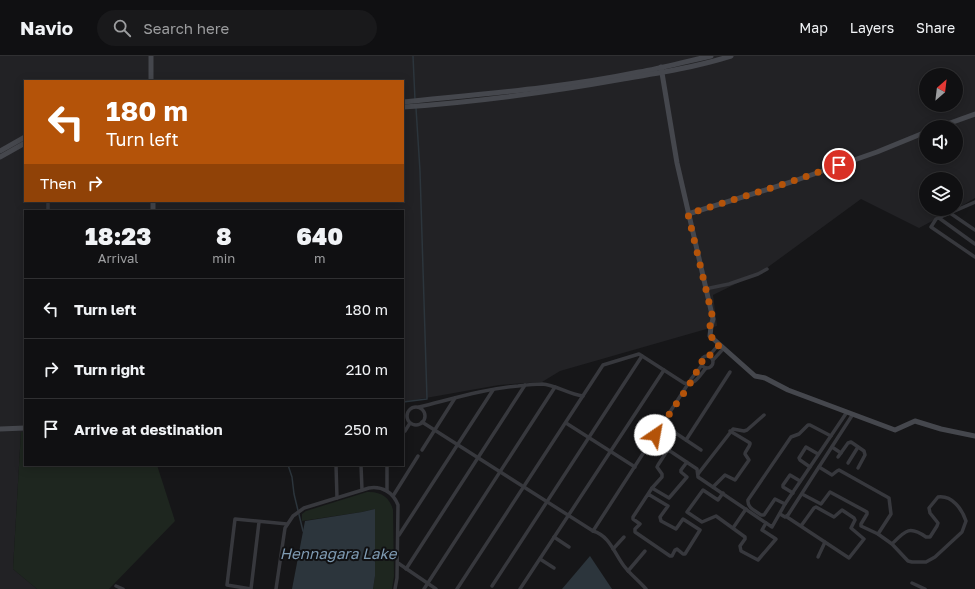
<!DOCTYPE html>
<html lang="en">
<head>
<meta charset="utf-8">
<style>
	:root { --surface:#101012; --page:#19191b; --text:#f1f3f6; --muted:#9c9d9f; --line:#303032 }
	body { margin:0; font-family:"Golos Text",sans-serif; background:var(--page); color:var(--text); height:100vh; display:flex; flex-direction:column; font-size:15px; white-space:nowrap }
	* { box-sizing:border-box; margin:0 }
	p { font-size:13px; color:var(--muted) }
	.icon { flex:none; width:22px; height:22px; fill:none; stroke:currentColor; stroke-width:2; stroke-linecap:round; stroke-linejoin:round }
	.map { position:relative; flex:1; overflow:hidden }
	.sheet { position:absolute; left:24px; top:154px; width:380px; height:256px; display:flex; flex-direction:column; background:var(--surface); border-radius:0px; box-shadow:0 2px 10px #0003,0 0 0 1px var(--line) }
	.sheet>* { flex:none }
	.guide { position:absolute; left:24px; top:24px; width:380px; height:122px; border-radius:0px; box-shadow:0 2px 10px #0003,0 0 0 1px var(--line); background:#b45309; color:#fff; overflow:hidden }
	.needle { width:26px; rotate:28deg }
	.buttons { position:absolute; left:919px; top:12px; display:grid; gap:8px }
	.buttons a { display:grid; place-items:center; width:44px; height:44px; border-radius:50%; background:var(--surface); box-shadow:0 2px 10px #0003,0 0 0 1px var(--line); font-size:20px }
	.pin { position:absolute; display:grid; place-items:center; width:34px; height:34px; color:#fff; margin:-17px; border:2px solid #fff; border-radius:50%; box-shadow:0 1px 4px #0007 }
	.me { position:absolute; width:44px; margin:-22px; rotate:33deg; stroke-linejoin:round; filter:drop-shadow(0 0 3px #0008) }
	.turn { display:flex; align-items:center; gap:14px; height:84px; padding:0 16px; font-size:18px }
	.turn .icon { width:52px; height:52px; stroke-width:2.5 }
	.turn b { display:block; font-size:28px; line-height:34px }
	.then { display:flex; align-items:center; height:38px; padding:0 16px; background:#0003; gap:8px; font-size:15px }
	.eta { display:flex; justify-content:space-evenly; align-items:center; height:68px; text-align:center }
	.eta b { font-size:24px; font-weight:800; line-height:28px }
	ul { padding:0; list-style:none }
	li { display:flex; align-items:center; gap:12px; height:60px; padding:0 16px; border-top:1px solid var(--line) }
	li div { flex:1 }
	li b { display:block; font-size:15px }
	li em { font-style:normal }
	header { display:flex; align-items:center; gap:24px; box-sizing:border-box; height:56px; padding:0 20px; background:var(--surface); border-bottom:1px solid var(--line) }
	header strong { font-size:19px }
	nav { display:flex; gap:22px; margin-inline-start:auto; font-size:14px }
	.search { width:280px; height:36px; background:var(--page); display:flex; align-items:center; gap:10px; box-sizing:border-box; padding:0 14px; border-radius:22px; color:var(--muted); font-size:15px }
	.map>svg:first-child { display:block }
	.built { fill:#222225; fill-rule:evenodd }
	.green { fill:#1e261f }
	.water { fill:#2c353c }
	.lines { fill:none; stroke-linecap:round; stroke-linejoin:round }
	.stream { stroke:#2c353c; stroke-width:1.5 }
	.street { stroke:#37383d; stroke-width:3.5 }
	.secondary { stroke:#45474d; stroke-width:5 }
	.route { stroke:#b45309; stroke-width:7; stroke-dasharray:0 12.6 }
	.labels { text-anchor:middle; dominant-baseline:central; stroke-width:4; stroke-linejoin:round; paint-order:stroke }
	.water-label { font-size:15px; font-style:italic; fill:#7f9bb3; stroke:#111113 }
</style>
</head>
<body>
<header>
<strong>Navio</strong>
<div class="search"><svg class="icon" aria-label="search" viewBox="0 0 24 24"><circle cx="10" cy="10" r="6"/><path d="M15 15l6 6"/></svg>Search here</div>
<nav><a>Map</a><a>Layers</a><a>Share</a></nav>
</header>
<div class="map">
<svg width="975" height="533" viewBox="0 0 975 533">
	<rect width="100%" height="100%" fill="#161618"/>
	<path class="built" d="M0 0H975V142L956 153V123H926V153H955L919 172 861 143 764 214 713 239 717 270 560 315 542 326 499 329 403 346V155H25V376H21L13 513 37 533H0ZM926 19H956V49H926ZM25 25H403V145H25ZM926 71H956V101H926Z"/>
	<g class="green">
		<polygon points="21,376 25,376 25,409 157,409 175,465 109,533 37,533 13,513"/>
		<path d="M367 436C380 435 390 441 393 454L394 520 392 533H373L375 520V453L362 456 302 465V458L306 455Z"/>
	</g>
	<g class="water">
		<polygon points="375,453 375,520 373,533 292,533 305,465 362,456"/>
		<polygon points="590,500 612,533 562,533"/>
	</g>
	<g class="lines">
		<g class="stream">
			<polyline points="413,0 415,44"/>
			<polyline points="403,346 427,343 420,115 416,52"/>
			<polyline points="288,409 292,421 294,438 303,475"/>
		</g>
		<g class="street">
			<polyline points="48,145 48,155"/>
			<polyline points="975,146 936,163 931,171 975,201"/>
			<polyline points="950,157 975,174"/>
			<polyline points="939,162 975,188"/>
			<polyline points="705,233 729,228 758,218 767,213"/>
			<polyline points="709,300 719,288"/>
			<circle cx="707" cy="306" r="6"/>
			<polyline points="713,304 724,292"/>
			<polyline points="690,328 691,323 702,309"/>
			<path d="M419 351C452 343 484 333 518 330 526 329 534 328 542 328 556 329 568 338 583 340"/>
			<circle cx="416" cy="360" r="9"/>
			<polyline points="422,366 593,475 688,328"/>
			<polyline points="566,367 635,411"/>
			<polyline points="662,368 701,394"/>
			<polyline points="405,375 410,367"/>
			<polyline points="686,384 730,316"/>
			<polyline points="832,391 841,397"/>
			<polyline points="422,394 455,342"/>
			<polyline points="838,401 848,387 851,386 864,395 865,399 858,412"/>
			<polyline points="687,406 681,414 681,416 687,421 669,442 652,432 662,421 662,418 657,411 658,409 667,395 670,395 697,413 698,421 772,471 785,448 847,356"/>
			<polyline points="848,407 858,391"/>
			<polyline points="336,409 337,442"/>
			<polyline points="361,409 362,434"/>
			<polyline points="387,409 387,435"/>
			<polyline points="810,411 800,404 799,402 806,391 818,398"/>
			<polyline points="819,411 832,419 837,415 839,414 889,442 891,458 878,478"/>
			<polyline points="698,418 733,373 744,375 747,374 764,359"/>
			<path d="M713 431 725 419 735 424 749 404 745 398C745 395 749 392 750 388V387L730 375"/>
			<polyline points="723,437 718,444 703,434 687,456 702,466 716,460 745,481 745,483 740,490 741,495 758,504 776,483 762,474 766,467"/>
			<polyline points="793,437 783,431 783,429 790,419 800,425"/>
			<polyline points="648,438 668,450 660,461 661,465 676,473 683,463 700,474 685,498 683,498 677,493 675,494 672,500 670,500 635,476 635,473 640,468 633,463 633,461 652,432"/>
			<path d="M802 438 821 448 830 436 867 456V458L861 468V470L878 478 892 488 908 505 912 506H926L935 501 962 476 966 465C962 453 952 439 938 441L929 452 930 457 938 467 937 470 930 481H926C909 469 905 475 892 488"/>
			<polyline points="393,440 418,400"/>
			<path d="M785 448 775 443 764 459H761C756 455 747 452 748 444L791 381 799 378 808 369H810L831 380"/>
			<polyline points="780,458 785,461 788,459 853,358"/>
			<polyline points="787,461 849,502 864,483 851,472 855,464 854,462 842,454 834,461 816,451 814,452 801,470"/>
			<polyline points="259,466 251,533 227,529 235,463 287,468"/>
			<polyline points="733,472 746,453"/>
			<path d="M593 475C610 480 614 497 624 510 630 518 639 525 646 533"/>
			<polyline points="399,479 493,334"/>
			<polyline points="554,481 569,491"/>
			<polyline points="613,493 624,481"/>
			<polyline points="818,501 825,486"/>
			<polyline points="540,503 554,512"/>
			<polyline points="398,507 436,533"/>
			<polyline points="406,513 525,329"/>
			<polyline points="628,515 645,495"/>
			<polyline points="912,527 925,533"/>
			<polyline points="116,530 123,533"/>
			<polyline points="492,530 642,300"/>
			<path d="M276 533 285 472 293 460 304 452 369 432C382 430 393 436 398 449L397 522 395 533"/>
			<polyline points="424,533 555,331"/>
			<path d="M457 533 603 309 639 298 684 327C695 330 700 319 706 312"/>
			<polyline points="520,533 664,314"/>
		</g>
		<g class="secondary">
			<polyline points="151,0 151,25"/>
			<polyline points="661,11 677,107 713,263 711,270 710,280 755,320 765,322 788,334 895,374 915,365 941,373 975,380"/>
			<path d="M403 46C481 38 562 32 639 16 663 12 687 5 711 0"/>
			<path d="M403 51C477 46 550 36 623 23 659 17 696 11 731 0"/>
			<polyline points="939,71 975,58"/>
			<polyline points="0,95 25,81"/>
			<polyline points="0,101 25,87"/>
			<polyline points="153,145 153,155"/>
			<polyline points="688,158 791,126 877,96 926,76"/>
			<polyline points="0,373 25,372"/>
		</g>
	</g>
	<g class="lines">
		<polyline class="route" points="655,379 690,328 691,323 702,309 702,302 705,300 709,300 720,288 710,280 710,270 713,263 688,158 790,126 839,109"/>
	</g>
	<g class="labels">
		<g class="water-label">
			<text x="338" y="497">Hennagara Lake</text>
		</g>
	</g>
</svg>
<div class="buttons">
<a><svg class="needle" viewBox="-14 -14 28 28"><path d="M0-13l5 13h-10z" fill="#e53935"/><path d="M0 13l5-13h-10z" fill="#9c9d9f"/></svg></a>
<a><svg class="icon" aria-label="sound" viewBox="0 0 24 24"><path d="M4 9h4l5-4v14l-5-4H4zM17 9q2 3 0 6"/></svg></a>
<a><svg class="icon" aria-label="layers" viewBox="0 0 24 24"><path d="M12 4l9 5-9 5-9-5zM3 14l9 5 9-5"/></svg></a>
</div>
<div class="pin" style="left:839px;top:109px;background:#d93025"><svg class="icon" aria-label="arrive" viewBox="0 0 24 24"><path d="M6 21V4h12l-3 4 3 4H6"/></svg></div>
<svg class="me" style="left:655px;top:379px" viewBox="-20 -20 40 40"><circle r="19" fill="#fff"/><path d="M0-13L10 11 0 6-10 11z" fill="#b45309"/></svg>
<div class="guide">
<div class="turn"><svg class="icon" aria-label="left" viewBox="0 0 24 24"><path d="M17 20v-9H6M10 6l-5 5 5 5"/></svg><div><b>180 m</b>Turn left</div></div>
<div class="then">Then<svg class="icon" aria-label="right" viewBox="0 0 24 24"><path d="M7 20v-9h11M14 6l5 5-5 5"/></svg></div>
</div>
<section class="sheet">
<div class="eta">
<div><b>18:23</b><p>Arrival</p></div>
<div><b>8</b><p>min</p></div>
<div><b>640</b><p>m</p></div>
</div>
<ul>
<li><svg class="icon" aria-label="left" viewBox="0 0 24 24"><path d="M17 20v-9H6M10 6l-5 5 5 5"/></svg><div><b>Turn left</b></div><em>180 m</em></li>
<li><svg class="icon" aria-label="right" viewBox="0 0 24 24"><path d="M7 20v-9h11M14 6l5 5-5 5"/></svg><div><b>Turn right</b></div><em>210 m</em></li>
<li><svg class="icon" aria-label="arrive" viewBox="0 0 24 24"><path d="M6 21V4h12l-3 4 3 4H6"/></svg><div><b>Arrive at destination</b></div><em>250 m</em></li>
</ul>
</section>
</div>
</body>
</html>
